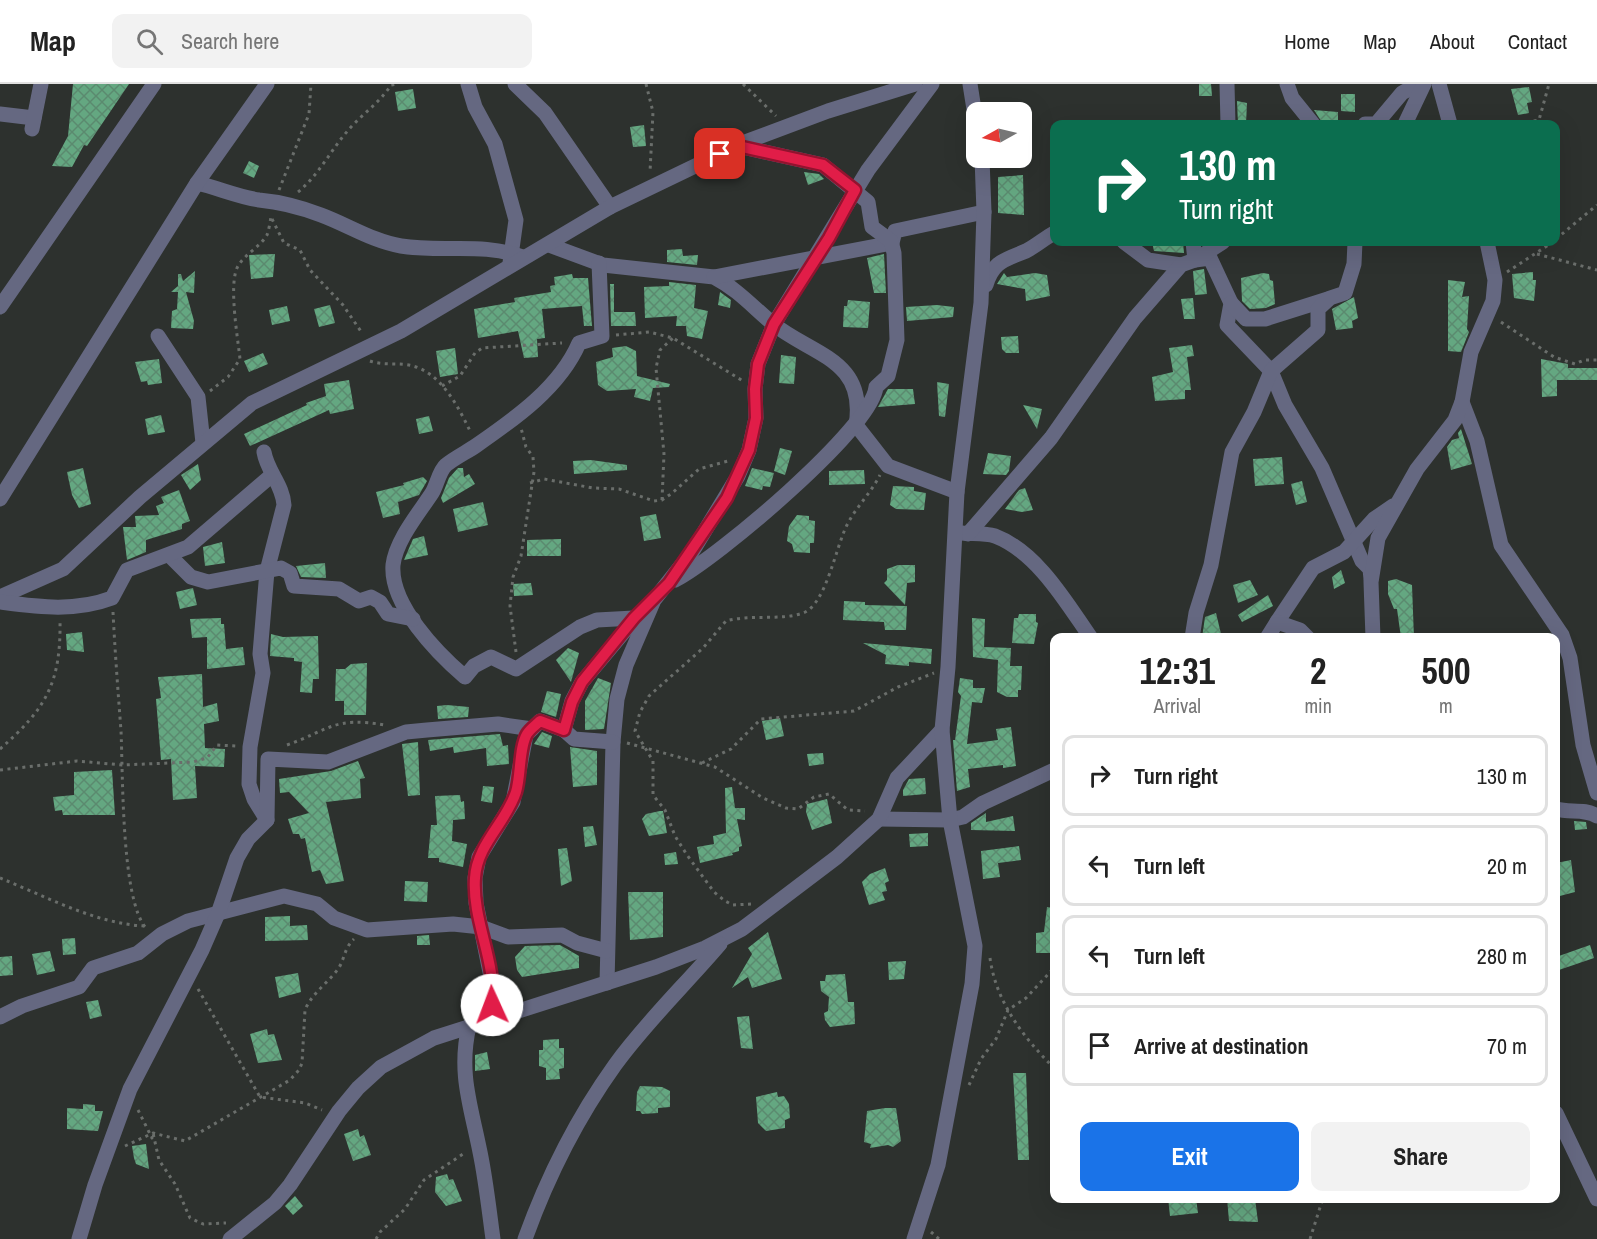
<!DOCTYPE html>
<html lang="en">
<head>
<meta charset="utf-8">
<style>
	:root { --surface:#fff; --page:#f2f2f2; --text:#222; --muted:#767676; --line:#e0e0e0; --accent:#1a73e8 }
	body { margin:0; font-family:"Archivo Narrow",sans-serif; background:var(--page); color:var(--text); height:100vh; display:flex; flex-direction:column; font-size:22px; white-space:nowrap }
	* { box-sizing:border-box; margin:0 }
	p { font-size:20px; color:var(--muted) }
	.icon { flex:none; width:33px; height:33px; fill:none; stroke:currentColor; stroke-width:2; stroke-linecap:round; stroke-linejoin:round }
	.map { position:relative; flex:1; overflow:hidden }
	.panel { position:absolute; left:1050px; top:549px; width:510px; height:570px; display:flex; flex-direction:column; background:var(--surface); border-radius:12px; box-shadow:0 6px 24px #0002 }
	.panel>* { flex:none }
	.hud { position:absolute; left:1050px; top:36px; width:510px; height:126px; border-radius:12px; box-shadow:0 6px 24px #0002; background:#0b6e4f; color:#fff; overflow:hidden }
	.needle { width:39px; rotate:262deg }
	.tools { position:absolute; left:966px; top:18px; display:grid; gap:12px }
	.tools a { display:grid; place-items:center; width:66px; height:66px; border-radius:12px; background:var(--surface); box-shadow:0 6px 24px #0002; font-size:30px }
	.pin { position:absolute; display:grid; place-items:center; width:51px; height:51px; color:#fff; margin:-26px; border-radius:12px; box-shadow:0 3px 9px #0006 }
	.me { position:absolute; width:66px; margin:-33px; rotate:358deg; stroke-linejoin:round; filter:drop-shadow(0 0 4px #0008) }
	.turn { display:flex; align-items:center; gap:21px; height:126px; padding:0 30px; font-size:27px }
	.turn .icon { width:78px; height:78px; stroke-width:2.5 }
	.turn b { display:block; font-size:42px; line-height:51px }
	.eta { display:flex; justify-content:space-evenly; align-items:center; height:102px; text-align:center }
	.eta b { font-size:36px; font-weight:700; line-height:42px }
	.cta { display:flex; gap:12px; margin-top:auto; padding:12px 30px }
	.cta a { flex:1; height:69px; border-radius:12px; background:var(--accent); color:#fff; font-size:24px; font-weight:700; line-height:69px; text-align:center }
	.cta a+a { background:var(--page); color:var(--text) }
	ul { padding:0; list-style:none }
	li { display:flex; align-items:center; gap:18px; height:81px; margin:0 12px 9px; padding:0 18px; border:3px solid var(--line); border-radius:12px }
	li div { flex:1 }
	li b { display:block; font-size:22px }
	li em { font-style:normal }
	header { display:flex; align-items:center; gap:36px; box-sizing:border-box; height:84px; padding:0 30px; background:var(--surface); border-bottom:2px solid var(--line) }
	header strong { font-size:28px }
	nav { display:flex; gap:33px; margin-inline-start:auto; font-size:21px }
	.search { width:420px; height:54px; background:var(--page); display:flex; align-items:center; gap:15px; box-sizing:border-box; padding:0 21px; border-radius:12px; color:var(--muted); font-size:22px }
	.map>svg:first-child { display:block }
	.building { fill:url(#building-cross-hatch) }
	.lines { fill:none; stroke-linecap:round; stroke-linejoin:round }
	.path { stroke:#6a6e6b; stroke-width:3; stroke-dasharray:3 4.5; stroke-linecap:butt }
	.minor { stroke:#656881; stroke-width:15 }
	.route-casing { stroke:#92132f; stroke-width:15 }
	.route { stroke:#e11d48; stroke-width:10 }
</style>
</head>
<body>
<header>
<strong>Map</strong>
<div class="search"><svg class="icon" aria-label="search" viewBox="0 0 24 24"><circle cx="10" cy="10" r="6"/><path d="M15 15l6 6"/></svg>Search here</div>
<nav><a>Home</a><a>Map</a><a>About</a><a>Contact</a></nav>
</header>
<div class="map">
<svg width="1597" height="1155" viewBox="0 0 1597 1155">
	<defs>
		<pattern id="building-cross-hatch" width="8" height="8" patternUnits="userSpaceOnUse" patternTransform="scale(1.5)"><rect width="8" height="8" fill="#64a781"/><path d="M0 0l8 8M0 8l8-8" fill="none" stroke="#5b8a6f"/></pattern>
	</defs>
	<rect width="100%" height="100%" fill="#2d312e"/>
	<g class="building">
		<polygon points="73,0 129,0 87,62 84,61 72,83 52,82 68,52"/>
		<polygon points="1199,0 1211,0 1212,12 1199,12"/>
		<polygon points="1529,3 1532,18 1527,19 1529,29 1518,31 1511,5"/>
		<polygon points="413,5 416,24 398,27 395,8"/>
		<polygon points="1341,10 1355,10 1355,28 1341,27"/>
		<polygon points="1237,17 1247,19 1246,40 1238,40"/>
		<polygon points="1314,26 1338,28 1338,40 1323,40"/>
		<polygon points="644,41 646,62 633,63 630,43"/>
		<polygon points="249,77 259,82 254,94 243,89"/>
		<polygon points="804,88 819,90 824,95 808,101"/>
		<polygon points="1023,91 1024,131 998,129 998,93"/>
		<polygon points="1152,158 1183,158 1184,169 1154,167"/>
		<polygon points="682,165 683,172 698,171 697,181 667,178 667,166"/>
		<polygon points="275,170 273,193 251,195 249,171"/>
		<polygon points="884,170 886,209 874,209 867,174"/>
		<polygon points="1204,185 1207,210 1195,211 1193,187"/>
		<polygon points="195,187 194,209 186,208 194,237 193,245 171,244 172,227 177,225 178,208 171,208 178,202 178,190 181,190 183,197"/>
		<polygon points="1533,188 1533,196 1536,196 1534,217 1514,214 1512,190"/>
		<polygon points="1004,189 1007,193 1035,189 1047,191 1050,212 1026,217 1025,205 997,200"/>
		<polygon points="1263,189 1269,190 1270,196 1273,197 1275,220 1266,224 1250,225 1242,217 1241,194"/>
		<polygon points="572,190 573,194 588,194 592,242 584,242 582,222 542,225 545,254 537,255 538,273 524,274 518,247 478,254 474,225 515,218 514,214 551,208 550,202 555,201 554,193"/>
		<polygon points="1448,196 1465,198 1462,213 1469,212 1467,245 1469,248 1461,268 1448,267"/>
		<polygon points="669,198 696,201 694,224 708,227 702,255 687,252 686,242 676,242 677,232 645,234 644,203 669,202"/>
		<polygon points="610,200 614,200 614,228 635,228 636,242 611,242"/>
		<polygon points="720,208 731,216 730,224 718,221"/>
		<polygon points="1354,213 1358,234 1352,237 1353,244 1336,246 1332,225"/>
		<polygon points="1193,214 1195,235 1184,235 1181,215"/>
		<polygon points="848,216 870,218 868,244 843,243 844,222 847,222"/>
		<polygon points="330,221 335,239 319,243 314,225"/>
		<polygon points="937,221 954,223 953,233 907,237 906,223"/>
		<polygon points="287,222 290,237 272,241 269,226"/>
		<polygon points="1018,252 1019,269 1006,269 1002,265 1001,253"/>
		<polygon points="1192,261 1194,272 1187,273 1191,306 1185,306 1185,315 1155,317 1152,293 1173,288 1169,264"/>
		<polygon points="626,262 636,267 637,292 670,300 669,303 653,304 650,317 634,313 636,305 607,307 598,301 596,278 613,273 612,264"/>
		<polygon points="455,264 458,290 440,293 436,267"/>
		<polygon points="263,269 268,280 249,288 244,277"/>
		<polygon points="781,271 796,273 794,300 779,299"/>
		<polygon points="159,275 162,299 148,301 147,297 141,298 135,278"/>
		<polygon points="1541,275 1568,280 1568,284 1597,284 1597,296 1557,296 1557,312 1542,313"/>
		<polygon points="349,296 354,325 330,330 329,326 250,362 244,350 307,321 306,319 326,312 324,300"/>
		<polygon points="937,298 949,300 945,333 939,332"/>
		<polygon points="888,305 913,305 915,320 878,323"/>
		<polygon points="1023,321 1042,325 1037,345"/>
		<polygon points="161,331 165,348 148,351 145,335"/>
		<polygon points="429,332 433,347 419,350 416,335"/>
		<polygon points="1461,345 1472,380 1451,386 1447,363 1452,356 1459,354 1458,349"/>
		<polygon points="780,364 792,367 785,391 774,387"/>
		<polygon points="988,369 1011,372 1009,387 1006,391 983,390"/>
		<polygon points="1282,373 1284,400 1255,402 1253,375"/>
		<polygon points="591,376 627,381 627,386 574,390 573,377"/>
		<polygon points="198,380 201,396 190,406 181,391"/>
		<polygon points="83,384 91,420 79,424 72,411 67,388"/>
		<polygon points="458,384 463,384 464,393 469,390 475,400 443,419 441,414 449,394"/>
		<polygon points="752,384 774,389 770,403 763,402 762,406 745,402"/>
		<polygon points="864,386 865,400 829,401 829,387"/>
		<polygon points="423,393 427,397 419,411 398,418 400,430 383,434 376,408 404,401 403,399"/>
		<polygon points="1302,397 1307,418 1296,421 1291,400"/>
		<polygon points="893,402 914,403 914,407 926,409 924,426 896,425 890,421"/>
		<polygon points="1025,404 1033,426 1022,428 1005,425 1019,406"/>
		<polygon points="179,406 190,437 182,440 182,445 146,456 146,468 127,476 123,443 136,443 135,432 159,431 156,422 164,419 161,413"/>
		<polygon points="483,418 488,441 458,448 453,425"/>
		<polygon points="656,430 661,454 644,457 640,433"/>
		<polygon points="797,431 809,432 809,436 815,437 814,459 810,459 810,469 794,468 792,460 787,457 789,442"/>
		<polygon points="424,452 428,471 404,476 413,455"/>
		<polygon points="561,455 561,472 527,472 527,456"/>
		<polygon points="222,458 225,479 205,482 203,463"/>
		<polygon points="325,479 326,494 301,493 296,482"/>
		<polygon points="898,481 915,481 915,498 907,499 905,521 884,499 887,496 887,485"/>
		<polygon points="1341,486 1345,499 1334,505 1332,493"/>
		<polygon points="1396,495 1412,501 1414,554 1401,554 1397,525 1394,525 1388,510 1388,497"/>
		<polygon points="1250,496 1258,511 1238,519 1233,501"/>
		<polygon points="531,499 533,511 514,512 513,500"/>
		<polygon points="193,504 197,521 180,525 176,508"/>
		<polygon points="1268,511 1273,522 1242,538 1238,531"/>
		<polygon points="844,517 865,518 865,521 907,522 906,546 885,546 884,538 843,536"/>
		<polygon points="1216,529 1222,554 1202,554 1205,533"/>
		<polygon points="1019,530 1036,530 1036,538 1038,539 1034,560 1012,559 1014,534 1018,534"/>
		<polygon points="221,534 221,540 224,540 226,565 243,563 245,581 207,585 207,553 192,554 190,535"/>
		<polygon points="972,534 985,535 984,563 1011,564 1010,582 1022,582 1021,606 1018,606 1018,613 1007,613 997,608 998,576 973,573"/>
		<polygon points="82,548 84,568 67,566 66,550"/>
		<polygon points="271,550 283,553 318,552 319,595 313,595 312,609 300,608 302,578 294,577 294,574 270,572"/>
		<polygon points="863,559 932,565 931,580 909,578 909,582 885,580 886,571"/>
		<polygon points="568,564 579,569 571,598 556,576"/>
		<polygon points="367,579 366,631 344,631 344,617 335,617 336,585 345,585 351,580"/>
		<polygon points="202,590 203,623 217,619 219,637 204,640 205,664 225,665 224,683 195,682 197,714 173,716 171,675 161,676 156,615 161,614 158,593"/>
		<polygon points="598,594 611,599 604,645 585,646 585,617"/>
		<polygon points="960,594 973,596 973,604 985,604 982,619 972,618 967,660 998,656 996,645 1011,643 1016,682 1003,684 1003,681 968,685 970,703 957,707 953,656 955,656 961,612 958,608"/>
		<polygon points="547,607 561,610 556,633 541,628"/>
		<polygon points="447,621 469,623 468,633 438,635 437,622"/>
		<polygon points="780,634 784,652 766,656 762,637"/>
		<polygon points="542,648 552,652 549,664 534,660"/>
		<polygon points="500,650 503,662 508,661 509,680 487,682 486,664 454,669 453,663 430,667 428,656"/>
		<polygon points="418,658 420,711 408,712 402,660"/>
		<polygon points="570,663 597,667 597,701 573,703"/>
		<polygon points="823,669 824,680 809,682 807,670"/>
		<polygon points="358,677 365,694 360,695 361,714 326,718 344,797 326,800 320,786 312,788 305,754 301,755 299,750 293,750 288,735 309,729 289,708 280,709 279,695 331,687"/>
		<polygon points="112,686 115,731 63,731 62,726 55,727 53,713 74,711 74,688"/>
		<polygon points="925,694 926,710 903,712 903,706 909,695"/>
		<polygon points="483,702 494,703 492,719 481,717"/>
		<polygon points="732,703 735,724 745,724 745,736 737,735 742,762 739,763 739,767 732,769 733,771 700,779 697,763 714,760 713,752 726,749 725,704"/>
		<polygon points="460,711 461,718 464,717 465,735 453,736 452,757 467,760 463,783 439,778 439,774 428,774 431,741 437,741 435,712"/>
		<polygon points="827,715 832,739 812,746 806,728 807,720"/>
		<polygon points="660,727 663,727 667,749 649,752 642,735 646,730"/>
		<polygon points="986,729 986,738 1013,732 1015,747 971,746 971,739"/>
		<polygon points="1574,737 1586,738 1587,745 1575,746"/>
		<polygon points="593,742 597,761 585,763 583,743"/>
		<polygon points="928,749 928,762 910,763 909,750"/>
		<polygon points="1019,762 1021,776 998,779 1000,793 983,795 981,767"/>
		<polygon points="567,764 572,797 561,802 558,765"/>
		<polygon points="676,768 678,780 665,781 664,770"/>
		<polygon points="1571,776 1575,808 1556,813 1556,779"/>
		<polygon points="885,784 889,797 885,799 887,807 882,808 885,816 869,821 862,798 870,790"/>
		<polygon points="405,797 428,798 427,818 404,817"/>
		<polygon points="628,808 663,808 663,853 630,856"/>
		<polygon points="1047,823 1054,824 1054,869 1036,869 1036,849 1044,848"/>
		<polygon points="290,832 290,842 307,841 308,856 265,857 265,833"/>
		<polygon points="768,848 782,895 752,904 748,893 732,904 752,870 748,864"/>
		<polygon points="429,851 430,861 417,861 417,852"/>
		<polygon points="75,854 76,870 63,871 62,855"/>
		<polygon points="560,861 579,872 579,884 522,893 517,886 515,873 525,862"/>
		<polygon points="1590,861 1594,874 1556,887 1556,873"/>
		<polygon points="50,867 55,887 37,891 32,870"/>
		<polygon points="12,872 13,891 0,892 0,873"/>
		<polygon points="906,877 904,895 889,896 888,878"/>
		<polygon points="298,889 301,908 279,914 275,893"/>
		<polygon points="845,890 848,918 854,918 855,940 830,943 825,936 824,929 828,927 829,913 821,907 820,897 825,897 826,891"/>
		<polygon points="98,916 102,932 90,935 86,918"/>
		<polygon points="749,932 753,965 741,964 737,933"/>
		<polygon points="267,945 268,951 274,950 282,976 258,979 250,950"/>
		<polygon points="559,955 559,964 564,964 564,984 559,985 560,995 546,996 546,984 539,982 539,966 543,966 543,956"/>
		<polygon points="487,968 490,985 475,987 475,971"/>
		<polygon points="1013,989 1026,989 1029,1076 1018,1076"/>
		<polygon points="640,1002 662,1003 670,1007 670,1023 658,1024 658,1029 642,1030 640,1027 636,1027 637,1008"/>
		<polygon points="777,1008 778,1013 784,1012 789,1020 790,1034 785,1036 785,1044 766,1047 758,1039 756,1013"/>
		<polygon points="83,1020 95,1021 95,1027 103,1027 98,1047 67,1045 67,1024 83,1025"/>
		<polygon points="885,1024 896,1024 901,1057 893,1063 888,1061 870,1064 871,1060 864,1058 867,1027"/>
		<polygon points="358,1045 360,1053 364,1051 371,1071 353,1077 344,1050"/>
		<polygon points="146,1060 149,1085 136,1080 134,1074 132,1062"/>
		<polygon points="447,1090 449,1096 453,1095 462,1117 446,1122 435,1108 436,1093"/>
		<polygon points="295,1112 303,1122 293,1131 285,1122"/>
		<polygon points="1168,1114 1196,1114 1198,1129 1170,1132"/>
		<polygon points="1227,1114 1255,1114 1258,1138 1229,1137"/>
	</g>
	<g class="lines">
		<g class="path">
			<polyline points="646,0 653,28 650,88"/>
			<polyline points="743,0 776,32"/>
			<polyline points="1519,40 1539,36 1549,0"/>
			<polyline points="279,106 309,30 311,0"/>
			<path d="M298 108C321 89 332 63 352 42 365 28 380 18 391 1L397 0"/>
			<polyline points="272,135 284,159 300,166 310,186 343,221 362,249"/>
			<polyline points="1556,155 1597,121"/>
			<polyline points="1537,170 1597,186"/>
			<polyline points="1507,188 1553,158"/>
			<polyline points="1501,238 1554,273 1575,280 1584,276 1597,276"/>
			<polyline points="616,251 649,248 673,254 743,297"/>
			<path d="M370 277C384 282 400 278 413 282 442 290 459 324 471 349"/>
			<polyline points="442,302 460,292 475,269 482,264 562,259"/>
			<path d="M210 307 228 293 240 275C238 255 228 199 238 182 245 170 260 163 267 151 269 146 270 138 271 133"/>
			<polyline points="530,399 544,395 593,404 619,405 654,417 662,416 671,410 699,385 728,377"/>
			<polyline points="662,416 664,370 656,284 660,266 673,254"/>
			<path d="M113 528C115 568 118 607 121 647 123 688 121 816 146 844"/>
			<polyline points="516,568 510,522 513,493 521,472 534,388 533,373 526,363 521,344"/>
			<polyline points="627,659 715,683 763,714 786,724 798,725 814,713 829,710 848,726 865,727"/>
			<path d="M287 661C329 646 335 632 384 641"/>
			<path d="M0 665C47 624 61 598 60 536"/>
			<polyline points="702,679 731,665 761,635 854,627 898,603 934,589"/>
			<polyline points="0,686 77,677 122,681 193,678 207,674 217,661 236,662"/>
			<path d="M0 794C45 812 96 840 145 842"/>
			<path d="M751 820 733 821 725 817 714 808 687 771 675 752 665 726 653 711V677L635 647 640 628 649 612 703 564 726 537C751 530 780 537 803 529 826 521 836 462 847 441 856 423 871 409 880 391"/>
			<path d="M990 874C996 918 1023 953 1054 984"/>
			<polyline points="198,905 260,1013 305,1019 322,1026"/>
			<polyline points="969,1001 981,975 996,955 1008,926 1026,914 1054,884"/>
			<polyline points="138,1026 152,1054 153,1049 159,1076 175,1100 190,1134 203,1140 226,1139"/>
			<path d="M125 1062 153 1049 185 1057 290 996 299 986 302 979 305 926C312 909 328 899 338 885 345 875 344 864 354 855"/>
			<polyline points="931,1148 939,1155"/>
			<polyline points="376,1155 380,1148 405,1125 424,1096 466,1068"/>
			<polyline points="1310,1155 1323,1114"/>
		</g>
		<g class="minor">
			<polyline points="468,0 475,23 495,60 516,136 510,179"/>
			<polyline points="515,0 545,29 610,123"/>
			<polyline points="970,0 976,38"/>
			<polyline points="1227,0 1228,40"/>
			<polyline points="1287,0 1292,14 1313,40"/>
			<polyline points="1439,0 1450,40"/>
			<polyline points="0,30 34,34"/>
			<polyline points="1365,40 1376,40 1402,9 1418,0"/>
			<polyline points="1405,40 1424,0"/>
			<polyline points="32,45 41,0"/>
			<path d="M197 99C218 104 239 113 259 116 281 118 300 123 321 131 348 141 372 157 401 162 444 169 481 158 523 173"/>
			<polyline points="1124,158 1148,176 1181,181"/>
			<polyline points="1193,158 1195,176 1210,174 1231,219 1227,241 1271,287 1285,321 1322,384 1362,477 1370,485 1371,495"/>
			<path d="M549 161 603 181 714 193C737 205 753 223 772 239 811 271 867 275 856 341L888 382 957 408"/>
			<path d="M599 179 602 252 579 259C560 303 516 334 477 361 467 368 456 373 446 381 439 387 437 401 432 409 419 429 396 456 393 481 390 521 437 569 465 593L474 582 491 573 516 585 580 543 597 536 634 534"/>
			<polyline points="714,193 892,159 895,147 984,128"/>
			<path d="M986 201C993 177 1005 176 1026 167 1036 162 1045 154 1054 149"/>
			<polyline points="1231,219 1246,235 1265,235 1328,215"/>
			<polyline points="0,223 154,0"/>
			<polyline points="158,252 198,313 203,359"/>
			<polyline points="1462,318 1477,357 1501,461 1562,551 1570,574 1583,661 1597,709"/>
			<path d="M264 368C267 387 283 401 284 421L267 487 260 570 263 589 250 663 249 700 254 715 267 736"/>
			<polyline points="0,415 197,99 267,0"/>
			<path d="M962 449C972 450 985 449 995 452 1037 468 1066 518 1091 554"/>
			<polyline points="968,450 1051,354 1135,234 1181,181 1195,176 1223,158"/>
			<polyline points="169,471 191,493 208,498 281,484 290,489 294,502 339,505 359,517 371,513 380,518 388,530 413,535"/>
			<path d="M675 496C716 475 872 344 876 303L888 292 897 256 894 169 891 157 872 143 868 118 823 81 738 62"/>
			<polyline points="0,513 63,485 140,413 252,319 401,247 610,123 745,58 828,27 915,0"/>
			<path d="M0 518C39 523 75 528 112 514L127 486 188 463 272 391"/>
			<polyline points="1277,538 1313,484 1344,468 1374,435 1393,422"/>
			<polyline points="1192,554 1196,529 1211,481 1232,368 1254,328 1271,287 1318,246 1318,225 1330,214 1345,209 1354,180 1355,158"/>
			<polyline points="1267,554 1277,538 1300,546 1308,554"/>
			<polyline points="1373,554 1371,498 1378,454 1417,385 1455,336 1462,318 1471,268 1493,217 1495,196 1487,158"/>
			<polyline points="564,646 572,617 582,598 639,530"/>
			<path d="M1556 725C1570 729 1584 724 1597 732"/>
			<polyline points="879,735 950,736 963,733 983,719 1054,686"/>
			<polyline points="607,899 613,658 617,615 626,581 654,516 692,468 738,392 749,366 756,334 755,305 758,280 774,240 868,86 932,0"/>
			<polyline points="0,933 22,922 79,903 93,884 138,869 162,850 188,837 284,812 317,820 334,834 367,846 453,840 481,843 508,853 562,851 577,859 607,867"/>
			<polyline points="487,936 494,908 476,819 475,794 479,773 513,718 526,651 540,637 564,646 574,655 613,658"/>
			<path d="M469 942C458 989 471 1022 480 1068 486 1097 489 1126 493 1155"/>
			<polyline points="1556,1029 1597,1115"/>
			<polyline points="79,1155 95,1101 130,1005 202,866 219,827 237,774 248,755 267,736 268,675 328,678 406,648 427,646 498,640 532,645"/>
			<polyline points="230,1155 275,1119 290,1101 339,1027 358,1004 381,983 434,954 656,883 705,864 742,845 837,773 879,735 897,694 942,646"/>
			<path d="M525 1155C547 1094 577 1034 615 981 646 938 686 900 720 860"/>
			<polyline points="914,1155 938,1081 972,900 975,862 950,736 942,646 948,583 957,408 981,219 984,128 982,74"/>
		</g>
	</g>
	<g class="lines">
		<defs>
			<path id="route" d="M492 921C497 878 472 837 475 794 477 760 506 739 516 708 521 692 519 663 527 650 530 645 536 641 540 637L564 646 572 618 582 598 634 534 669 499 727 414 749 366 756 334 755 305 758 280 774 240 829 154 855 106 823 81 738 62 720 70"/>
		</defs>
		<use href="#route" class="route-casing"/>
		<use href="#route" class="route"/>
	</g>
</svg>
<div class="tools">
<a><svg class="needle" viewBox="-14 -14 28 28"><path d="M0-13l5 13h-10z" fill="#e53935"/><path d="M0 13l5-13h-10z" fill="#767676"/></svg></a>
</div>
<div class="pin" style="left:720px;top:70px;background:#d93025"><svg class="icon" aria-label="arrive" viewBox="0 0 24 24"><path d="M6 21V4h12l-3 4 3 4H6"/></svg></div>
<svg class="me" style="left:492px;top:921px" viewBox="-20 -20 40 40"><circle r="19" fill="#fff"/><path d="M0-13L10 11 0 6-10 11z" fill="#e11d48"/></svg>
<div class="hud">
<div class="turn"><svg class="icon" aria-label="right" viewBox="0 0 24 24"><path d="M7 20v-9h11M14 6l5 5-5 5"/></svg><div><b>130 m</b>Turn right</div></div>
</div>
<section class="panel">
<div class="eta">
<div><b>12:31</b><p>Arrival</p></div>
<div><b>2</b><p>min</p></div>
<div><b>500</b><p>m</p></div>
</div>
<ul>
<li><svg class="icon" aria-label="right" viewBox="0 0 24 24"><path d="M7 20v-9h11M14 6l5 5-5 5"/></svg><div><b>Turn right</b></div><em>130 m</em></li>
<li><svg class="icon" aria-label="left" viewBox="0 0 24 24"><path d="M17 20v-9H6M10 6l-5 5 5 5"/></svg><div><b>Turn left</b></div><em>20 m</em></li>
<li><svg class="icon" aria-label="left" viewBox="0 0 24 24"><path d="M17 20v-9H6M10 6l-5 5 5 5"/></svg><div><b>Turn left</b></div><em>280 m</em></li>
<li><svg class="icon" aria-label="arrive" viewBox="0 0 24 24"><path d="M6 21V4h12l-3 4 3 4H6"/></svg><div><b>Arrive at destination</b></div><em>70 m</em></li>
</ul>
<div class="cta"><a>Exit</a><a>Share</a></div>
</section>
</div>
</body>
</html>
